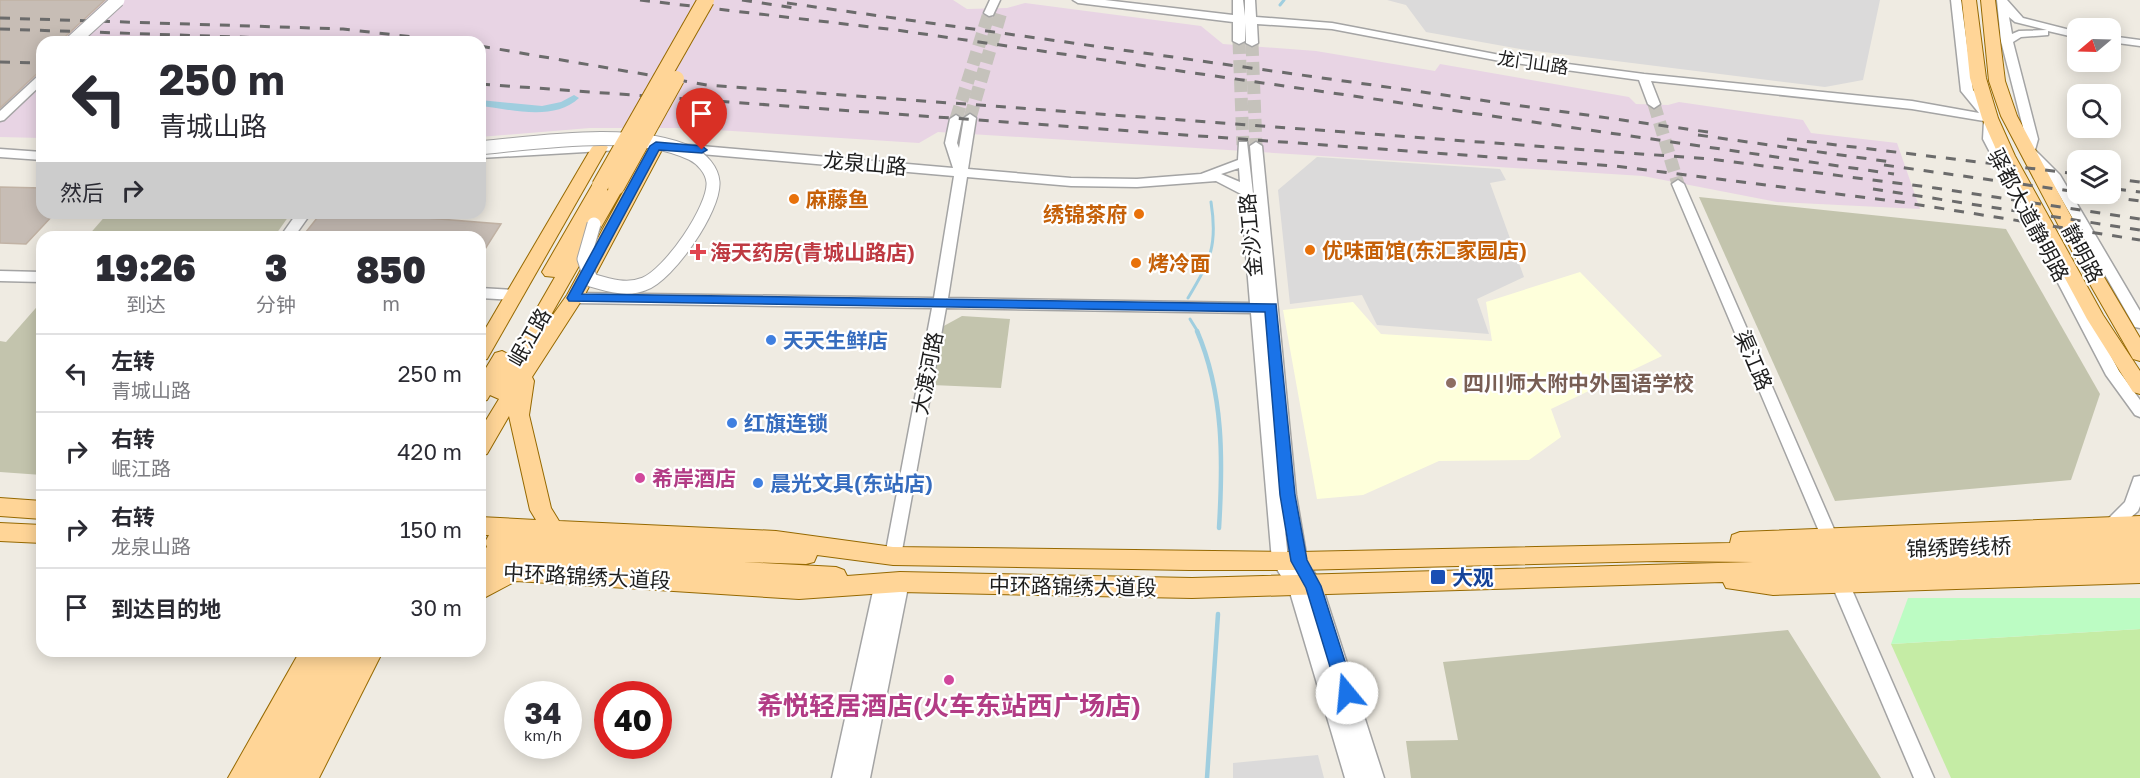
<!DOCTYPE html>
<html lang="zh">
<head>
<meta charset="utf-8">
<style>
	:root { --surface:#fff; --page:#f2f2f3; --text:#2b2b33; --muted:#7c7c81; --line:#e1e1e2 }
	body { margin:0; font-family:"Golos Text","Noto Sans SC",sans-serif; background:var(--page); color:var(--text); height:100vh; display:flex; flex-direction:column; font-size:22px; white-space:nowrap }
	* { box-sizing:border-box; margin:0 }
	p { font-size:20px; color:var(--muted) }
	.icon { flex:none; width:33px; height:33px; fill:none; stroke:currentColor; stroke-width:2; stroke-linecap:round; stroke-linejoin:round }
	.map { position:relative; flex:1; overflow:hidden }
	.details { position:absolute; left:36px; top:231px; width:450px; height:426px; display:flex; flex-direction:column; background:var(--surface); border-radius:18px; box-shadow:0 3px 15px #0003 }
	.details>* { flex:none }
	.top-card { position:absolute; left:36px; top:36px; width:450px; height:183px; border-radius:18px; box-shadow:0 3px 15px #0003; background:#fff; color:var(--text); overflow:hidden }
	.needle { width:39px; rotate:251deg }
	.fabs { position:absolute; left:2067px; top:18px; display:grid; gap:12px }
	.fabs a { display:grid; place-items:center; width:54px; height:54px; border-radius:12px; background:var(--surface); box-shadow:0 3px 15px #0003; font-size:30px }
	.speed { position:absolute; left:504px; top:681px; display:flex; gap:12px; font-size:30px; font-weight:700; text-align:center }
	.speed>* { display:grid; place-content:center; width:78px; height:78px; border-radius:50%; background:var(--surface); box-shadow:0 3px 15px #0003; line-height:1 }
	.speed small { font-size:15px; font-weight:400 }
	.speed .limit { border:9px solid #d22; background:#fff; color:#111 }
	.pin { position:absolute; display:grid; place-items:center; width:51px; height:51px; color:#fff; margin:-62px -26px; border-radius:50% 50% 50% 0; rotate:-45deg; box-shadow:0 0 6px #0007 }
	.pin .icon { rotate:45deg }
	.me { position:absolute; width:66px; margin:-33px; rotate:343deg; stroke-linejoin:round; filter:drop-shadow(0 0 4px #0008) }
	.turn { display:flex; align-items:center; gap:21px; height:126px; padding:0 24px; font-size:27px }
	.turn .icon { width:78px; height:78px; stroke-width:2.5 }
	.turn b { display:block; font-size:42px; line-height:51px }
	.then { display:flex; align-items:center; height:57px; padding:0 24px; background:#0003; gap:12px; font-size:22px }
	.eta { display:flex; justify-content:space-evenly; align-items:center; height:102px; text-align:center }
	.eta b { font-size:36px; font-weight:800; line-height:42px }
	ul { padding:0; list-style:none }
	li { display:flex; align-items:center; gap:18px; height:78px; padding:0 24px; border-top:2px solid var(--line) }
	li div { flex:1 }
	li b { display:block; font-size:22px }
	li em { font-style:normal }
	.map>svg:first-child { display:block }
	.residential { fill:#dbdada }
	.industrial { fill:#e8d4e4 }
	.education { fill:#feffdb }
	.construction { fill:#c3c4ad }
	.grass { fill:#c5eca5 }
	.park { fill:#bcfcc3 }
	.lines { fill:none; stroke-linecap:round; stroke-linejoin:round }
	.stream-far1 { stroke:#a0cedf; stroke-width:3 }
	.stream { stroke:#a0cedf; stroke-width:4.5 }
	.canal { fill:#a0cedf; fill-rule:evenodd }
	.building { fill:#c7bdb5; stroke:#c1b2a4; stroke-width:1.5 }
	.minor-tunnel { stroke:#c5c2bb; stroke-width:13; stroke-dasharray:13 6; stroke-linecap:butt }
	.major-tunnel { stroke:#c5c2bb; stroke-width:22; stroke-dasharray:22 10; stroke-linecap:butt }
	.minor-casing { stroke:#a4a4a4; stroke-width:3 }
	.major-casing { stroke:#966900; stroke-width:2 }
	.minor { fill:#fff; fill-rule:evenodd }
	.major { fill:#ffd597; fill-rule:evenodd }
	.rail { stroke:#6b6b6b; stroke-width:3; stroke-dasharray:10 10; stroke-linecap:butt }
	.minor-bridge-casing { stroke:#a4a4a4; stroke-width:15; stroke-linecap:butt }
	.major-bridge-casing { stroke:#966900; stroke-width:18; stroke-linecap:butt }
	.minor-bridge { stroke:#fff; stroke-width:13 }
	.major-bridge { stroke:#ffd597; stroke-width:16 }
	.route { fill:#1a73e8; stroke:#114b97; stroke-width:1.5 }
	.food-dot { fill:#e8710a; stroke:#fff; stroke-width:2 }
	.health-dot { fill:#e0444e; stroke:#fff; stroke-width:2 }
	.shop-dot { fill:#3f7fe0; stroke:#fff; stroke-width:2 }
	.education-dot { fill:#8d6e63; stroke:#fff; stroke-width:2 }
	.hotel-dot { fill:#d1479c; stroke:#fff; stroke-width:2 }
	.transit-dot { fill:#1a4fb4; stroke:#fff; stroke-width:2 }
	.labels { text-anchor:middle; dominant-baseline:central; stroke-width:4.5; stroke-linejoin:round; paint-order:stroke }
	.far-street-label { font-size:18px; fill:#1d1d1d; stroke:#fff }
	.street-label { font-size:21px; fill:#1d1d1d; stroke:#fff }
	.food-label { font-size:21px; font-weight:bold; fill:#c56008; stroke:#fff; text-anchor:start }
	.health-label { font-size:21px; font-weight:bold; fill:#be3a42; stroke:#fff; text-anchor:start }
	.shop-label { font-size:21px; font-weight:bold; fill:#366cbe; stroke:#fff; text-anchor:start }
	.education-label { font-size:21px; font-weight:bold; fill:#785e54; stroke:#fff; text-anchor:start }
	.hotel-label { font-size:21px; font-weight:bold; fill:#b23c85; stroke:#fff; text-anchor:start }
	.transit-label { font-size:21px; font-weight:bold; fill:#164399; stroke:#fff; text-anchor:start }
	.near-hotel-label { font-size:26px; font-weight:bold; fill:#b23c85; stroke:#fff }
</style>
</head>
<body>
<div class="map">
<svg width="2140" height="778" viewBox="0 0 2140 778">
	<rect width="100%" height="100%" fill="#efebe2"/>
	<g class="residential">
		<polygon points="1387,0 1880,0 1863,80 1825,87 1520,49 1426,32 1406,5"/>
		<polygon points="1317,157 1500,169 1506,180 1490,183 1524,277 1477,299 1489,334 1377,325 1362,295 1290,304 1278,190"/>
		<polygon points="1318,755 1324,778 1233,778 1233,763"/>
	</g>
	<polygon class="industrial" points="0,0 953,0 967,9 1007,8 1025,3 1201,26 1223,44 1316,51 1435,71 1440,64 1629,97 1636,104 1668,105 1679,102 1803,120 1811,133 1897,143 1920,209 1777,202 1643,176 938,132 919,143 685,128 590,128 480,137 480,42 42,42 42,138 0,137"/>
	<polygon class="education" points="1580,272 1662,356 1551,409 1561,437 1529,460 1439,461 1363,495 1317,499 1283,310 1353,302 1381,334 1492,341 1486,302"/>
	<g class="construction">
		<polygon points="1699,197 2006,229 2100,394 2071,480 1835,501"/>
		<polygon points="108,213 291,213 274,237 87,237"/>
		<polygon points="42,301 42,475 0,472 0,341 6,342"/>
		<polygon points="962,316 1010,319 1001,388 932,385 942,327"/>
		<polygon points="1788,630 1881,778 1411,778 1406,741 1458,740 1443,662"/>
	</g>
	<polygon class="grass" points="2140,629 2140,778 1951,778 1891,644"/>
	<polygon class="park" points="1908,598 2140,598 2140,629 1891,644"/>
	<g class="lines">
		<g class="stream-far1">
			<polyline points="1280,5 1284,0"/>
			<path d="M1188 298C1210 261 1218 246 1211 202"/>
			<polyline points="1190,319 1198,332"/>
		</g>
		<g class="stream">
			<path d="M1197 331C1224 394 1223 461 1219 528"/>
			<polyline points="1207,778 1218,614"/>
		</g>
		<path class="canal" d="M574 95 579 98C554 122 510 109 480 106V100L542 106 561 102Z"/>
	</g>
	<g class="building">
		<polygon points="0,0 105,0 66,36 64,42 42,42 42,69 0,108"/>
		<polygon points="0,187 42,188 42,213 55,213 26,244 0,243"/>
		<polygon points="321,213 364,213 501,224 480,257 480,237 302,237"/>
	</g>
	<g class="lines">
		<g class="minor-tunnel">
			<polyline points="1239,41 1243,145"/>
			<polyline points="1252,43 1256,146"/>
			<polyline points="1654,104 1678,184"/>
			<polyline points="970,118 1001,12"/>
			<polyline points="956,119 989,13"/>
		</g>
		<polyline class="major-tunnel" points="480,541 496,542"/>
		<defs>
			<g id="minor">
				<polygon points="990,0 1000,0 993,15 989,16 984,13"/>
				<polygon points="1073,0 1105,0 1233,15 1233,0 1243,0 1245,16 1245,0 1255,0 1256,17 1332,23 1500,55 1644,74 1912,101 1979,113 1961,91 1951,0 1961,0 1973,90 1996,118 1995,139 2119,371 2140,400 2140,417 2135,415 2106,375 1983,139 1984,121 1912,109 1651,81 1660,104 1654,108 1648,104 1639,80 1500,61 1332,29 1257,24 1258,43 1252,46 1246,43 1246,23 1245,41 1239,44 1233,41 1233,22 1078,3"/>
				<path d="M1997 0H2007L2023 18 2078 32V38L2048 31V35L2021 37 2013 42 2038 139 2035 150 2060 175 2140 311V328L2135 327 2049 177 2023 151 2026 139 2001 41ZM2009 17 2015 22 2047 30 2019 31 2012 34Z"/>
				<polygon points="2110,36 2140,40 2140,46 2110,42"/>
				<polygon points="42,75 42,84 4,120 0,121 0,111 38,76"/>
				<path d="M970 114 976 118 968 169 1071 178 1137 179 1201 174 1238 160 1239 142H1247L1256 219 1250 146 1256 142 1262 146 1296 495 1307 560 1322 586 1384 778H1345L1289 589 1272 561 1251 313 946 308 901 556 899 561 893 563 887 561 885 556 932 308 574 303 567 298 574 293 934 298 954 176 678 152 672 148 678 144 953 168 945 143 950 119 956 115 962 119 957 143 959 148 964 118ZM1239 168 1240 182 1221 174ZM967 177 1071 186 1137 187 1216 181 1241 194 1250 303 948 298ZM1285 530 1293 566 1288 559Z"/>
				<polygon points="633,142 639,146 637,149 480,158 480,150"/>
				<polygon points="0,149 42,152 42,160 0,157"/>
				<polygon points="1678,180 1684,184 1837,536 1835,541 1829,543 1823,541 1821,536 1672,184"/>
				<polygon points="297,213 311,213 294,237 280,237"/>
				<polygon points="0,271 42,272 42,282 0,281"/>
				<polygon points="480,288 515,290 522,295 515,300 480,298"/>
				<path d="M2140 476V506L2138 511C2128 519 2116 535 2103 531L2101 526 2125 502 2134 477Z"/>
				<polygon points="884,575 890,577 892,581 894,577 900,575 906,577 909,582 870,778 832,778 875,582 878,577"/>
				<polygon points="1840,576 1846,578 1849,583 1934,778 1914,778 1831,583 1834,578"/>
			</g>
			<g id="major">
				<polygon points="1962,0 1976,0 1986,78 1998,118 2015,156 2103,315 2140,371 2140,394 2133,392 2087,319 1999,156 1982,118 1970,78"/>
				<polygon points="1981,0 1995,0 2005,81 2017,116 2101,272 2140,338 2140,361 2133,359 2083,272 2001,116 1989,81"/>
				<path d="M656 141 664 146 583 298 532 377 534 381 529 415 551 508 559 521 776 531 893 547 1299 552 1730 543 1732 535 1740 532 2140 516V583L1773 595 1726 588 1723 582 1192 598 900 592 799 599 516 581 480 600V553L487 547 485 542 489 535H480V517L536 520 530 510 509 416 487 454 480 456V430L499 399 490 395 487 400 480 402V378L495 353 502 351 510 355 555 277 545 276 542 272 594 182H606L608 187 616 182 624 187 543 329 567 295 648 146ZM817 555 893 565 1189 570H1299L1657 561 1753 562 1192 578 900 572 847 576 844 570 836 567 743 562 806 564 814 562Z"/>
				<polygon points="600,142 608,147 487,359 480,361 480,338 592,147"/>
				<polygon points="0,498 42,501 42,519 0,516"/>
				<polygon points="0,523 42,525 42,543 0,541"/>
				<polygon points="300,651 383,651 319,778 228,778"/>
			</g>
		</defs>
		<use href="#minor" class="minor-casing"/>
		<use href="#major" class="major-casing"/>
		<use href="#minor" class="minor"/>
		<use href="#major" class="major"/>
		<g class="rail">
			<polyline points="640,0 896,30 1894,174"/>
			<polyline points="742,0 795,8"/>
			<polyline points="787,3 1708,132"/>
			<polyline points="0,18 343,29 457,42"/>
			<polyline points="0,29 386,42"/>
			<polyline points="480,46 707,85 1710,159 1935,188 2140,219"/>
			<polyline points="0,62 42,63"/>
			<polyline points="480,84 1615,166 1901,202 2140,240"/>
			<polyline points="1698,135 1891,162"/>
			<polyline points="1787,139 2078,174"/>
			<polyline points="1884,165 2078,192"/>
			<polyline points="2110,178 2140,182"/>
			<polyline points="1873,189 2140,230"/>
			<polyline points="2116,189 2140,192"/>
			<polyline points="2089,194 2140,201"/>
		</g>
		<defs>
			<g id="minor-bridge">
				<polyline points="72,42 118,0"/>
				<path d="M480 148C539 142 638 127 692 154 702 159 712 170 713 182 715 208 669 275 644 284 627 291 608 285 591 280L584 259 594 224"/>
			</g>
			<g id="major-bridge">
				<polyline points="600,186 706,0"/>
				<polyline points="616,187 676,79"/>
			</g>
		</defs>
		<use href="#minor-bridge" class="minor-bridge-casing"/>
		<use href="#major-bridge" class="major-bridge-casing"/>
		<use href="#minor-bridge" class="minor-bridge"/>
		<use href="#major-bridge" class="major-bridge"/>
	</g>
	<polygon class="route" points="656,142 702,146 707,150 702,153 659,150 582,294 1276,304 1295,495 1307,560 1321,586 1355,693 1353,698 1347,701 1341,698 1338,693 1306,588 1291,561 1280,495 1265,312 569,301 567,298 650,146"/>
	<g class="food-dot">
		<circle cx="794" cy="199" r="6"/>
		<circle cx="1139" cy="214" r="6"/>
		<circle cx="1310" cy="250" r="6"/>
		<circle cx="1136" cy="263" r="6"/>
	</g>
	<path class="health-dot" d="M695 243h6v6h6v6h-6v6h-6v-6h-6v-6h6z"/>
	<g class="shop-dot">
		<circle cx="771" cy="340" r="6"/>
		<circle cx="732" cy="423" r="6"/>
		<circle cx="758" cy="483" r="6"/>
	</g>
	<circle class="education-dot" cx="1451" cy="383" r="6"/>
	<g class="hotel-dot">
		<circle cx="640" cy="478" r="6"/>
		<circle cx="949" cy="680" r="6"/>
	</g>
	<rect class="transit-dot" x="1430" y="569" width="16" height="16" rx="3"/>
	<g class="labels">
		<g class="far-street-label">
			<text transform="translate(1533 62) rotate(8)">龙门山路</text>
		</g>
		<g class="street-label">
			<text transform="translate(865 163) rotate(5)">龙泉山路</text>
			<text transform="translate(2029 215) rotate(62)">驿都大道静明路</text>
			<text transform="translate(1250 235) rotate(-95)">金沙江路</text>
			<text transform="translate(2083 253) rotate(62)">静明路</text>
			<text transform="translate(529 337) rotate(-60)">岷江路</text>
			<text transform="translate(1754 360) rotate(67)">渠江路</text>
			<text transform="translate(927 373) rotate(-79)">大渡河路</text>
			<text transform="translate(1959 547) rotate(-2)">锦绣跨线桥</text>
			<text transform="translate(587 576) rotate(3)">中环路锦绣大道段</text>
			<text transform="translate(1073 586) rotate(1)">中环路锦绣大道段</text>
		</g>
		<g class="food-label">
			<text x="806" y="199">麻藤鱼</text>
			<text x="1127" y="214" text-anchor="end">绣锦茶府</text>
			<text x="1322" y="250">优味面馆(东汇家园店)</text>
			<text x="1148" y="263">烤冷面</text>
		</g>
		<g class="health-label">
			<text x="710" y="252">海天药房(青城山路店)</text>
		</g>
		<g class="shop-label">
			<text x="783" y="340">天天生鲜店</text>
			<text x="744" y="423">红旗连锁</text>
			<text x="770" y="483">晨光文具(东站店)</text>
		</g>
		<g class="education-label">
			<text x="1463" y="383">四川师大附中外国语学校</text>
		</g>
		<g class="hotel-label">
			<text x="652" y="478">希岸酒店</text>
		</g>
		<g class="transit-label">
			<text x="1452" y="577">大观</text>
		</g>
		<g class="near-hotel-label">
			<text x="949" y="705">希悦轻居酒店(火车东站西广场店)</text>
		</g>
	</g>
</svg>
<div class="fabs">
<a><svg class="needle" viewBox="-14 -14 28 28"><path d="M0-13l5 13h-10z" fill="#e53935"/><path d="M0 13l5-13h-10z" fill="#7c7c81"/></svg></a>
<a><svg class="icon" aria-label="search" viewBox="0 0 24 24"><circle cx="10" cy="10" r="6"/><path d="M15 15l6 6"/></svg></a>
<a><svg class="icon" aria-label="layers" viewBox="0 0 24 24"><path d="M12 4l9 5-9 5-9-5zM3 14l9 5 9-5"/></svg></a>
</div>
<div class="speed"><div>34<small>km/h</small></div><div class="limit">40</div></div>
<div class="pin" style="left:702px;top:150px;background:#d93025"><svg class="icon" aria-label="arrive" viewBox="0 0 24 24"><path d="M6 21V4h12l-3 4 3 4H6"/></svg></div>
<svg class="me" style="left:1347px;top:693px" viewBox="-20 -20 40 40"><circle r="19" fill="#fff"/><path d="M0-13L10 11 0 6-10 11z" fill="#1a73e8"/></svg>
<div class="top-card">
<div class="turn"><svg class="icon" aria-label="left" viewBox="0 0 24 24"><path d="M17 20v-9H6M10 6l-5 5 5 5"/></svg><div><b>250 m</b>青城山路</div></div>
<div class="then">然后<svg class="icon" aria-label="right" viewBox="0 0 24 24"><path d="M7 20v-9h11M14 6l5 5-5 5"/></svg></div>
</div>
<section class="details">
<div class="eta">
<div><b>19:26</b><p>到达</p></div>
<div><b>3</b><p>分钟</p></div>
<div><b>850</b><p>m</p></div>
</div>
<ul>
<li><svg class="icon" aria-label="left" viewBox="0 0 24 24"><path d="M17 20v-9H6M10 6l-5 5 5 5"/></svg><div><b>左转</b><p>青城山路</p></div><em>250 m</em></li>
<li><svg class="icon" aria-label="right" viewBox="0 0 24 24"><path d="M7 20v-9h11M14 6l5 5-5 5"/></svg><div><b>右转</b><p>岷江路</p></div><em>420 m</em></li>
<li><svg class="icon" aria-label="right" viewBox="0 0 24 24"><path d="M7 20v-9h11M14 6l5 5-5 5"/></svg><div><b>右转</b><p>龙泉山路</p></div><em>150 m</em></li>
<li><svg class="icon" aria-label="arrive" viewBox="0 0 24 24"><path d="M6 21V4h12l-3 4 3 4H6"/></svg><div><b>到达目的地</b></div><em>30 m</em></li>
</ul>
</section>
</div>
</body>
</html>
